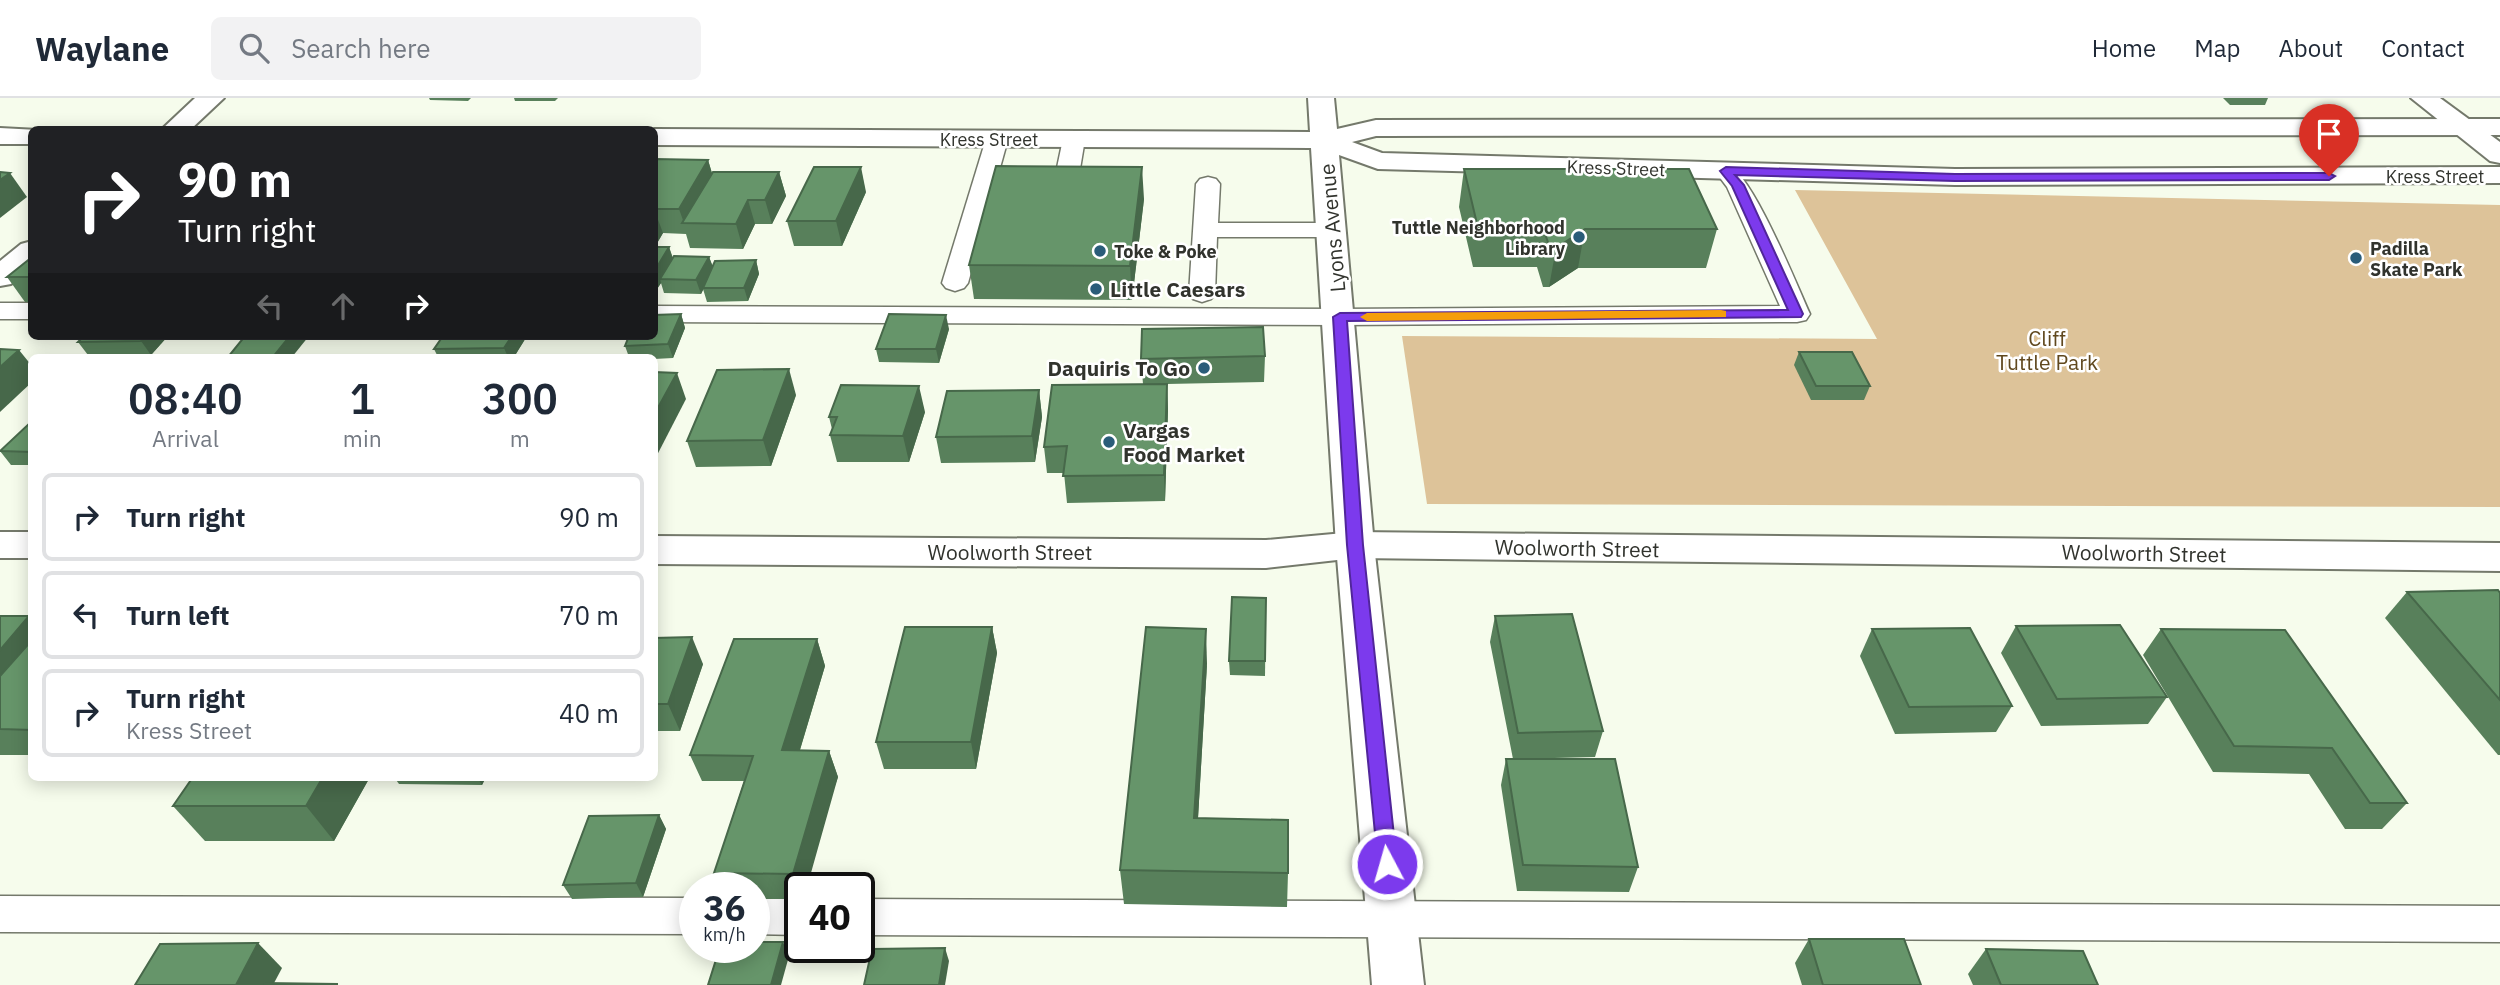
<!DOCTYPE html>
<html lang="en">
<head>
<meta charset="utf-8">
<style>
	:root { --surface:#fff; --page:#f2f2f3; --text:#1f2937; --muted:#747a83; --line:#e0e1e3 }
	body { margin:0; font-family:"IBM Plex Sans",sans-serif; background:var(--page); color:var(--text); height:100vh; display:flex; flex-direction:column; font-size:26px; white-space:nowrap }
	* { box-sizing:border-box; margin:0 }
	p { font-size:23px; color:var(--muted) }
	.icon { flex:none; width:38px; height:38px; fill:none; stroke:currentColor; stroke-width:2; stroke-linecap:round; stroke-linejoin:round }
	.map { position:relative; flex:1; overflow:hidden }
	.details { position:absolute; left:28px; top:256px; width:630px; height:427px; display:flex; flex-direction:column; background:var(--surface); border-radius:10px; box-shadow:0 4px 18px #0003 }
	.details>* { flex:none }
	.banner { position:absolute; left:28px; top:28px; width:630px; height:214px; border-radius:10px; box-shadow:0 4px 18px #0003; background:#202124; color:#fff; overflow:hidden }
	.speed { position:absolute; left:679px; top:774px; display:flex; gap:14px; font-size:35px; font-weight:700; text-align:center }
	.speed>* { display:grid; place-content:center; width:91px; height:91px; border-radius:50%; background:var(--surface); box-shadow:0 4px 18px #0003; line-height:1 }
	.speed small { font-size:18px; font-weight:400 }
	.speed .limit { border:4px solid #111; border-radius:10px; background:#fff; color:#111 }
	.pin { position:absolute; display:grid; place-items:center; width:60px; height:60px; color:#fff; margin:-72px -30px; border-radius:50% 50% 50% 0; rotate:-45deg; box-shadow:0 0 7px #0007 }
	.pin .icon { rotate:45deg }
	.me { position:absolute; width:77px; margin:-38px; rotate:354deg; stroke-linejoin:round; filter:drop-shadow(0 0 5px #0008) }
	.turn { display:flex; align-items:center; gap:24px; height:147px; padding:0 35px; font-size:32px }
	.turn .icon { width:91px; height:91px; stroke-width:2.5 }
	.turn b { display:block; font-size:49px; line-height:60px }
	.lanes { display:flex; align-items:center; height:66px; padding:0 35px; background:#0003; justify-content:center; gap:35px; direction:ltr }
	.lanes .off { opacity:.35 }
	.eta { display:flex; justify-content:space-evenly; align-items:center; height:119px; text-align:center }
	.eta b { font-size:42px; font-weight:600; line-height:49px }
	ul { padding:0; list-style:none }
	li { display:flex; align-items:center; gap:21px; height:88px; margin:0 14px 10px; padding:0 21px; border:4px solid var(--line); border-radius:10px }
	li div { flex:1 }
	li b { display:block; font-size:26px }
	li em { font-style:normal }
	header { display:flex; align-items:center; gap:42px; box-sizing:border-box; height:98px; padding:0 35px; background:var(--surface); border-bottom:2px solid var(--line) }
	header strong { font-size:33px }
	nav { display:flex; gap:38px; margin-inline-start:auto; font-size:24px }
	.search { width:490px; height:63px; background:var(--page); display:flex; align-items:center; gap:18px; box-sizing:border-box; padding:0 24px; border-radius:10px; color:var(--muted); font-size:26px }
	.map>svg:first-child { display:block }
	.green { fill:#ddc399 }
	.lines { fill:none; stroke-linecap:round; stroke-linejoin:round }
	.service-casing { stroke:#74796b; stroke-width:3 }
	.minor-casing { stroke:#74796b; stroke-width:4 }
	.tertiary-casing { stroke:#74796b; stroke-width:4 }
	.secondary-casing { stroke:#74796b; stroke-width:4 }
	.service { fill:#fff; fill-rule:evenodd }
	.minor { fill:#fff; fill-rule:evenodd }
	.tertiary { fill:#fff; fill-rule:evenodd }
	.secondary { fill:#fff; fill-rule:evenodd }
	.wall { fill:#58805b }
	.shaded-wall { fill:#47684a }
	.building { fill:#66956a; stroke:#47684a; stroke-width:2 }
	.route { fill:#7c3aed; stroke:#51269a; stroke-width:2 }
	.slow { fill:#f59e0b }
	.poi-dot { fill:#2a5c79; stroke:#fff; stroke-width:2.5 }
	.labels { text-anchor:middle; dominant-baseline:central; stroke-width:5; stroke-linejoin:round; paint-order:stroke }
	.far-street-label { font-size:18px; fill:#31332d; stroke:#fff }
	.far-poi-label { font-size:18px; font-weight:bold; fill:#31332d; stroke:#fff; text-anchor:start }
	.street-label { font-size:21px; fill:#31332d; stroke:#fff }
	.poi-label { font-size:21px; font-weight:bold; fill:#31332d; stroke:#fff; text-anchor:start }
	.park-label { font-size:21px; fill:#60481e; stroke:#fff }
</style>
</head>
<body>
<header>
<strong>Waylane</strong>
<div class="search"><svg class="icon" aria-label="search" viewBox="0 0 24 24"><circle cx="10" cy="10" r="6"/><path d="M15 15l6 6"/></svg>Search here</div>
<nav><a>Home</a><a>Map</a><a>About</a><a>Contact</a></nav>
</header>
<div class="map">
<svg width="2500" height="887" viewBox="0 0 2500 887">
	<rect width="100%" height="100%" fill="#f6fcec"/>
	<polygon class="green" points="1795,92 2500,107 2500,409 1427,406 1402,238 1877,241"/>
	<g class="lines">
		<defs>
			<g id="service">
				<polygon points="997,34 1005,36 1008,41 968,185 964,190 955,193 946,190 942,185 986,41 989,36"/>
				<polygon points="1074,34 1082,36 1085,41 1079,77 1100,79 1104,84 1100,89 1058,89 1054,84 1063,41 1066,36"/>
				<path d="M1726 66C1751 72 1797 188 1810 216L1806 222 1797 224 1340 227 654 224V208L1340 211 1780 208 1727 89 1715 73 1718 68Z"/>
				<polygon points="1208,79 1216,81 1220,86 1218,125 1332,125 1341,127 1344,132 1341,137 1332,139 1217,139 1215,196 1211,201 1202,204 1193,201 1189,196 1196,86 1200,81"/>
				<rect x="0" y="205" width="32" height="16"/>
				<polygon points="0,798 695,800 695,836 0,834"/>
				<polygon points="754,800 800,801 800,837 754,836"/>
				<polygon points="859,801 2500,808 2500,844 859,837"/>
			</g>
			<g id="minor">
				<polygon points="195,0 224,0 190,32 161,32"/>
				<polygon points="32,143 32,168 11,186 0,188 0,163 21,146"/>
				<rect x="0" y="434" width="32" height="26"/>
				<polygon points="1355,434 2500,445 2500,473 1355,460 1266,470 654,466 654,438 1266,442"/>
			</g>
			<g id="tertiary">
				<polygon points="1308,0 1334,0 1337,31 1376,22 2500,21 2500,37 1376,38 1352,44 1382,55 1955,71 2500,69 2500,85 1955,87 1378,71 1339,57 1374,447 1424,887 1372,887 1336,447 1311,50 654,47 654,32 652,32 654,31 1310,34"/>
				<polygon points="0,30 38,32 32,32 32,46 0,46"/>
			</g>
			<polygon id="secondary" points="2411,0 2440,0 2500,44 2500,65 2490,63"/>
		</defs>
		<use href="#service" class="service-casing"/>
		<use href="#minor" class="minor-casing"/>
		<use href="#tertiary" class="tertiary-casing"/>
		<use href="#secondary" class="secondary-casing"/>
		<use href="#service" class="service"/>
		<use href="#minor" class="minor"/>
		<use href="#tertiary" class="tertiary"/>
		<use href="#secondary" class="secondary"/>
	</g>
	<g class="wall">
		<polygon points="429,0 471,0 468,3 430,2"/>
		<polygon points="514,0 558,0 555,3 515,3"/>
		<polygon points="2223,0 2268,0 2265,7 2230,7"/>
		<polygon points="654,61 708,62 712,75 779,74 786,98 772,126 755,126 743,151 690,150 686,136 663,135 655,149 669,149 673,160 709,159 713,169 756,162 759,176 748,203 707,204 703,191 701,196 664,195 661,185 657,191 654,191"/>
		<polygon points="1464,71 1717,131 1706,170 1578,170 1549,189 1543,189 1537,169 1473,169 1459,109"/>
		<polygon points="866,94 842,148 794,148 787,123"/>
		<polygon points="1144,101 1132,202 974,201 969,167"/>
		<polygon points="32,159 32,204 25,204 7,179"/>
		<polygon points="681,216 685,230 673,260 654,261 654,259 629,259 625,248"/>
		<polygon points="949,231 939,265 879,264 876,251"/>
		<polygon points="168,238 151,257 88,257 78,244"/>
		<polygon points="443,238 527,238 514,259 438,259 434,251"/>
		<polygon points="1799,254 1870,288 1864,302 1811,302 1794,267"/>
		<polygon points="1265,258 1264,284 1167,286 1168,312 1165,403 1067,405 1064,375 1047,375 1044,349 1143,286 1141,261"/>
		<polygon points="1039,292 1042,319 1035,364 941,365 936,339"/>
		<polygon points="796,297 771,368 696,369 687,343"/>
		<polygon points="925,314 909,364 837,364 830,337 832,331 829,319"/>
		<polygon points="32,323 32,367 11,367 0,353"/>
		<polygon points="2407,494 2500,495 2500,657 2498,657 2385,520"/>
		<polygon points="1266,500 1265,578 1230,577 1229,563"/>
		<polygon points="29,518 32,520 32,657 0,657 0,631"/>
		<polygon points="1495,518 1603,633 1595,659 1518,661 1638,769 1629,794 1517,793 1501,687 1506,661 1513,661 1490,544"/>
		<polygon points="2016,528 2167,599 2148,626 2041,628 2001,555"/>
		<polygon points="992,529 997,555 976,671 884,671 876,644"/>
		<polygon points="1872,531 2012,608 1996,634 1895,636 1860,558"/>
		<polygon points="2161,531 2285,532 2407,705 2382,731 2345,731 2309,676 2213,674 2143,557"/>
		<polygon points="654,540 703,566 680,633 654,633"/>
		<polygon points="817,541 825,568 800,652 829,653 838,679 800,789 800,801 754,801 754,789 721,789 714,775 744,683 702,683 690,657"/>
		<polygon points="1207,566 1198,720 1288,775 1287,809 1124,806 1120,772"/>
		<polygon points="193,679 370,679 334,743 205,743 173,708"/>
		<polygon points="394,679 486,679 482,687 399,686"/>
		<polygon points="659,717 666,731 643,799 572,801 563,787"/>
		<polygon points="1809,841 1921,887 1802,887 1795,865"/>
		<polygon points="1986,851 2098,887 1973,887 1968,876"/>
	</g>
	<g class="shaded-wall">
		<polygon points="708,62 715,86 684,125 679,111"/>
		<polygon points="861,69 866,94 842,148 836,123"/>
		<polygon points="1142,69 1144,101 1132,202 1130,168"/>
		<polygon points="779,74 786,98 772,126 765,102"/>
		<polygon points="10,75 27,99 0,120 0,82"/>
		<polygon points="748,102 755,126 743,151 736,126"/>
		<polygon points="654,111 663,135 654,150"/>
		<polygon points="1585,131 1578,170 1549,189 1556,150"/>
		<polygon points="669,149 673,162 660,181 661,185 657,191 654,184 654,174"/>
		<polygon points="709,159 714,172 701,196 696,182"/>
		<polygon points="756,162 759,176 748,203 744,190"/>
		<polygon points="681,216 685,230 673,260 668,246"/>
		<polygon points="946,217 949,231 939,265 936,251"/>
		<polygon points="146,238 168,238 151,257 141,243"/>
		<polygon points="290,238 309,238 292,259 273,259"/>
		<polygon points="512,238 527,238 514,259 508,259 504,250"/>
		<polygon points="19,252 32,268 32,284 0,314 0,269"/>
		<polygon points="789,271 796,297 771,368 763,342"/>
		<polygon points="677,275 686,301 654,363 654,317"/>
		<polygon points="1167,286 1168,312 1165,403 1164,377"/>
		<polygon points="919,288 925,314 909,364 903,338"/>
		<polygon points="1039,292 1042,319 1035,364 1032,338"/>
		<polygon points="29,518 32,520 32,571 0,609 0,552"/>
		<polygon points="992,529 997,555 976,671 971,644"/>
		<polygon points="1206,531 1207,566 1196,755 1194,720"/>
		<polygon points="692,539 703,566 680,633 668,606"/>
		<polygon points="817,541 825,568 792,678 782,652"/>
		<polygon points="829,653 838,679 807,789 800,789 800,791 793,776"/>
		<polygon points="323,679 370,679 334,743 306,708"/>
		<polygon points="477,679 486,679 482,687"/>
		<polygon points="659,717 666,731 643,799 636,785"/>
		<polygon points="783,844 789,858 781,887 771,887"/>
		<polygon points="258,845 282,870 273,887 236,887"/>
		<polygon points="945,850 949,863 945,887 939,887"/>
	</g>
	<g class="building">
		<polygon points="654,61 708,62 679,111 654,111"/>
		<polygon points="996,68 1142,69 1130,168 969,167"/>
		<polygon points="814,69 861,69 836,123 787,123"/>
		<polygon points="1464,71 1689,71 1717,131 1585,131 1556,150 1550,150 1543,130 1478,130"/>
		<polygon points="0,74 10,75 0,82"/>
		<polygon points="713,74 779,74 765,102 748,102 736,126 682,125"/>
		<polygon points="654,149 669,149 654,174"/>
		<polygon points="674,158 709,159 696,182 660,181"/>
		<polygon points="32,159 32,179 7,179"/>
		<polygon points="756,162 744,190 703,190 715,163"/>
		<polygon points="681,216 668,246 625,248 629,238 654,238 654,217"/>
		<polygon points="889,216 946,217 936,251 876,251"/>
		<polygon points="1263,229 1265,258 1141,261 1142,231"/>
		<polygon points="84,238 146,238 141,243 78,244"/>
		<polygon points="245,238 290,238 273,259 228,259"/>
		<polygon points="443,238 512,238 504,250 434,251"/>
		<polygon points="0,251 19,252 0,269"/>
		<polygon points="1799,254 1852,254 1870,288 1816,288"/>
		<polygon points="789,271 763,342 687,343 717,272"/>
		<polygon points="654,274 677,275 654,317"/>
		<polygon points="1167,286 1164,377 1063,378 1067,348 1044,349 1052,287"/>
		<polygon points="841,287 919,288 903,338 830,337 837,319 829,319"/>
		<polygon points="1039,292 1032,338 936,339 947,293"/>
		<polygon points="32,323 32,354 0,353"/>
		<polygon points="2498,492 2500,495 2500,602 2407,494"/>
		<polygon points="1232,499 1266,500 1265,563 1229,563"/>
		<polygon points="1572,516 1603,633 1518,635 1495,518"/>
		<polygon points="0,518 29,518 0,552"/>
		<polygon points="2120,527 2167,599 2057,601 2016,528"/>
		<polygon points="905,529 992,529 971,644 876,644"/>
		<polygon points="1146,529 1206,531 1194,720 1288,722 1288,775 1120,772"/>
		<polygon points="1970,530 2012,608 1909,609 1872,531"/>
		<polygon points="2161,531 2285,532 2407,705 2370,705 2332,650 2234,648"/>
		<polygon points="692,539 668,606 654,606 654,540"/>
		<polygon points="734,541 817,541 782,652 829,653 793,776 714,775 753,658 690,657"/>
		<polygon points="32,542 32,632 0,631 0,578"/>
		<polygon points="1506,661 1615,661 1638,769 1523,767"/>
		<polygon points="193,679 323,679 306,708 173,708"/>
		<polygon points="659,717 636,785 563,787 589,718"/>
		<polygon points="1809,841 1904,841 1921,887 1823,887"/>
		<polygon points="754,844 783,844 771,887 708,887 720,849 754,849"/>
		<polygon points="258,845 236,887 135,887 160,846"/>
		<polygon points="945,850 939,887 864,887 872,851"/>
		<polygon points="1986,851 2083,853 2098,887 2001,887"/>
		<polygon points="265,885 338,886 264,887"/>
	</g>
	<polygon class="route" points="1726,69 1955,76 2329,75 2335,78 2329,82 1955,83 1735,77 1744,87 1803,216 1801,219 1347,223 1363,447 1397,766 1394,772 1387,775 1380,772 1378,766 1347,447 1333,219 1340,215 1788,212 1732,88 1720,73"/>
	<polygon class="slow" points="1721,212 1726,213 1726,219 1367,223 1360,219 1367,215"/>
	<g class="poi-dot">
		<circle cx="1579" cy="139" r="7"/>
		<circle cx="1100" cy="153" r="7"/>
		<circle cx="2356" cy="160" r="7"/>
		<circle cx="1096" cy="191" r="7"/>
		<circle cx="1204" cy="270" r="7"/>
		<circle cx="1109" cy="344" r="7"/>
	</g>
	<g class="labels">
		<g class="far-street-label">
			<text x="989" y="41">Kress Street</text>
			<text transform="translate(1616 70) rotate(2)">Kress Street</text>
			<text x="2435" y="78">Kress Street</text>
		</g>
		<g class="far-poi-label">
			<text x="1565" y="129" text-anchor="end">Tuttle Neighborhood<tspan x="1565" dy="21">Library</tspan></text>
			<text x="2370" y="150">Padilla<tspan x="2370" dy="21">Skate Park</tspan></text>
			<text x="1114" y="153">Toke &amp; Poke</text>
		</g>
		<g class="street-label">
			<text transform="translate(1332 130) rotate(-95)">Lyons Avenue</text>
			<text transform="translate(1577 450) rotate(1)">Woolworth Street</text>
			<text x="1010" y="454">Woolworth Street</text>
			<text transform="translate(2144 455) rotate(1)">Woolworth Street</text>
		</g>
		<g class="poi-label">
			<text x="1110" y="191">Little Caesars</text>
			<text x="1190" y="270" text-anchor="end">Daquiris To Go</text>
			<text x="1123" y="332">Vargas<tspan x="1123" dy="24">Food Market</tspan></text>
		</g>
		<g class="park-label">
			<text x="2047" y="240">Cliff<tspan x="2047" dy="24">Tuttle Park</tspan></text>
		</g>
	</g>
</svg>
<div class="speed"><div>36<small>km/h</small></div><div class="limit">40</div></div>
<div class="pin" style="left:2329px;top:78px;background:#d93025"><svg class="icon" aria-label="arrive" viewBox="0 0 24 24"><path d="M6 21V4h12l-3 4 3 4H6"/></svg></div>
<svg class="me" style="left:1387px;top:766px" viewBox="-20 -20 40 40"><circle r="17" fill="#7c3aed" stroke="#fff" stroke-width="3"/><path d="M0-11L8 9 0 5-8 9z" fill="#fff"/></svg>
<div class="banner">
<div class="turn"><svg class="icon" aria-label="right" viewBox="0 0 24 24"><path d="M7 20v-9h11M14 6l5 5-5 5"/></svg><div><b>90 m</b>Turn right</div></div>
<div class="lanes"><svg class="icon off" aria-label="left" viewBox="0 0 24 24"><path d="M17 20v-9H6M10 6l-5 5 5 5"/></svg><svg class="icon off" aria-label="ahead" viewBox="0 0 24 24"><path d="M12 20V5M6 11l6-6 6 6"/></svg><svg class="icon" aria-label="right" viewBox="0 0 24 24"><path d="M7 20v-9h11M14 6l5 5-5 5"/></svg></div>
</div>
<section class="details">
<div class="eta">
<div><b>08:40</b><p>Arrival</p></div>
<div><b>1</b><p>min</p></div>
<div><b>300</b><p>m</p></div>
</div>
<ul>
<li><svg class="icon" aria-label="right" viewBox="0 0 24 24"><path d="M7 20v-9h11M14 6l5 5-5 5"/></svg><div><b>Turn right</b></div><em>90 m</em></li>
<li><svg class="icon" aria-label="left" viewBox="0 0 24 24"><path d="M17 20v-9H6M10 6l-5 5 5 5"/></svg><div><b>Turn left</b></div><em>70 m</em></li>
<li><svg class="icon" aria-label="right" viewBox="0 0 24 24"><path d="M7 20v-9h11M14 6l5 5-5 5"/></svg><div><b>Turn right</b><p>Kress Street</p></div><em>40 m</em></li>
</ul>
</section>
</div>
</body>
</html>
